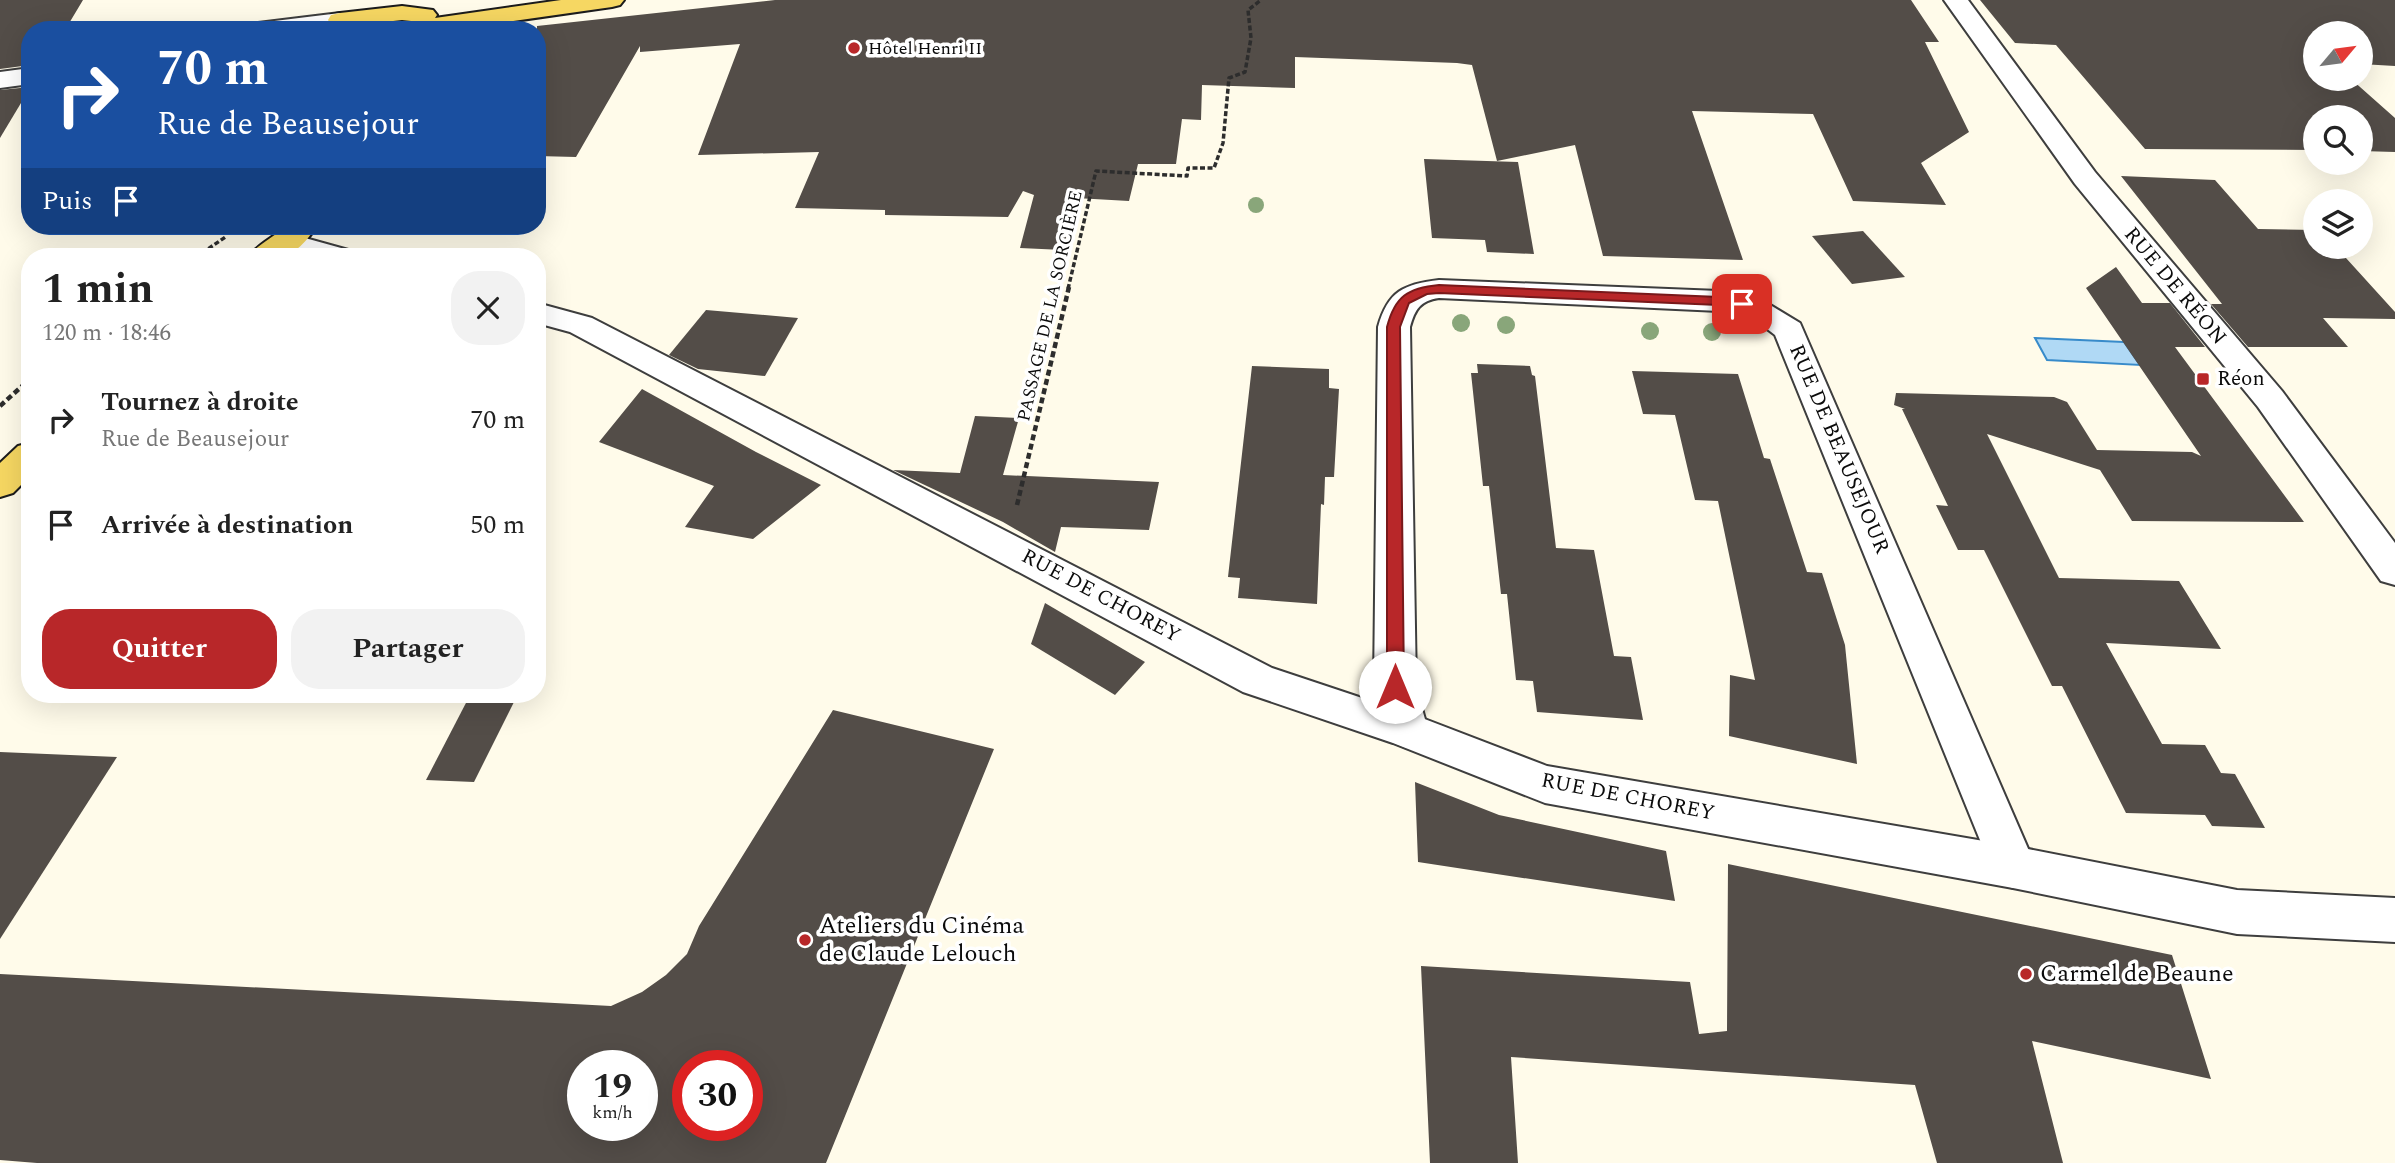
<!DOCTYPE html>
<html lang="fr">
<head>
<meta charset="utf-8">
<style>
	:root { --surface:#fff; --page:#f2f2f2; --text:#222; --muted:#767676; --accent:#b82729 }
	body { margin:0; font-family:Spectral,serif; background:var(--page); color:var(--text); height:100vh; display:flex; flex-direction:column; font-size:26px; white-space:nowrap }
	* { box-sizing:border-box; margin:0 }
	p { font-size:23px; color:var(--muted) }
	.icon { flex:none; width:38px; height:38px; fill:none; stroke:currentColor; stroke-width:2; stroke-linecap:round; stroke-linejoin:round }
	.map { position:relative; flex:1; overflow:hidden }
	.panel { position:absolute; left:21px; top:248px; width:525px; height:455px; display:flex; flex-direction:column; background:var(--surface); border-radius:28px; box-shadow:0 7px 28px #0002 }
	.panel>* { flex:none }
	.guide { position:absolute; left:21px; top:21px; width:525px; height:214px; border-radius:28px; box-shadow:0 7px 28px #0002; background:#1a4fa0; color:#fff; overflow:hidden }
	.needle { width:46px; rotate:61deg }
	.controls { position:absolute; left:2303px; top:21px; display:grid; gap:14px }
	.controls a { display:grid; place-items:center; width:70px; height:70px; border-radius:50%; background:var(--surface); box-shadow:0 7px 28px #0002; font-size:35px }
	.speed { position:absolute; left:567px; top:1050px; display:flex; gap:14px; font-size:35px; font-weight:700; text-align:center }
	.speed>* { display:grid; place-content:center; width:91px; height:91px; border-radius:50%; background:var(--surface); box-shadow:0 7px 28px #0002; line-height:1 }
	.speed small { font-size:18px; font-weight:400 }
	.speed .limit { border:10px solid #d22; background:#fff; color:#111 }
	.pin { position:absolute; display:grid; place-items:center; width:60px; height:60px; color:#fff; margin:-30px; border-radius:14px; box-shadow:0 4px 10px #0006 }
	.me { position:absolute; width:77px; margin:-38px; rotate:0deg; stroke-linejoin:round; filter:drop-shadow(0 0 5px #0008) }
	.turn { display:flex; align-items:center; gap:24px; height:147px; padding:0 21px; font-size:32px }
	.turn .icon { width:91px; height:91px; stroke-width:2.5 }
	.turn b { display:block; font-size:49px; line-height:60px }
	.then { display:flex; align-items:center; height:66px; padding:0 21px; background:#0003; gap:14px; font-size:26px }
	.round { display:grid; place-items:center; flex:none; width:74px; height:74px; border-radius:28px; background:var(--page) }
	.headline { display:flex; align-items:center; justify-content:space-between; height:119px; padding:0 21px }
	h1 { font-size:42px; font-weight:700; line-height:52px }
	.action { display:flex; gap:14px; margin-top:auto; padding:14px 21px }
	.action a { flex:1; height:80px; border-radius:28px; background:var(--accent); color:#fff; font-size:28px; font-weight:700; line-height:80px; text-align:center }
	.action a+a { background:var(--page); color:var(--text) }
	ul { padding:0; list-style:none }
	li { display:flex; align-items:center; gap:21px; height:105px; padding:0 21px }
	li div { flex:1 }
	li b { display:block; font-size:26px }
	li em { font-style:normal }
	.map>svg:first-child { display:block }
	.water { fill:#b0d9f5; stroke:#388bca; stroke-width:2 }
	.building { fill:#534d48; fill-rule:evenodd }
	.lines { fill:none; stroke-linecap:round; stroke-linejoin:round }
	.minor-casing { stroke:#3e3e3e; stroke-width:4 }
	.tertiary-casing { stroke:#3e3e3e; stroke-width:4 }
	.primary-casing { stroke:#1c1c1c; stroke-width:4 }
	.path-far1 { stroke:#2d2d2d; stroke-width:3.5; stroke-dasharray:5 2.5; stroke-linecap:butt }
	.path { stroke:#2d2d2d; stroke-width:4.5; stroke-dasharray:6 3.5; stroke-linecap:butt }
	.minor { fill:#fff; fill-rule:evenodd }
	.tertiary { fill:#fff; fill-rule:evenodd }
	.primary { fill:#f6d762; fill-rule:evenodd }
	.tree { fill:#89a67a }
	.route { fill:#b82729; stroke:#78191b; stroke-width:2 }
	.poi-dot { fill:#b82729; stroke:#fff; stroke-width:2.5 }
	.labels { text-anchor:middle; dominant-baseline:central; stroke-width:7; stroke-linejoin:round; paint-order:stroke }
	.far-poi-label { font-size:18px; fill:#0b0b0b; stroke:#fff; text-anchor:start }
	.far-street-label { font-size:18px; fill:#0b0b0b; stroke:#fff }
	.street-label { font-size:21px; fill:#0b0b0b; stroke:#fff }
	.poi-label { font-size:21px; fill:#0b0b0b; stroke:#fff; text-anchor:start }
	.near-poi-label { font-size:24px; fill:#0b0b0b; stroke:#fff; text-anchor:start }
</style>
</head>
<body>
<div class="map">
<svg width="2395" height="1163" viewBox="0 0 2395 1163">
	<rect width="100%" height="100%" fill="#fffbea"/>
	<polygon class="water" points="2035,338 2124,342 2140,365 2047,360"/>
	<g class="building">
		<polygon points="0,0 83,0 65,30 30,30 30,65 0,69"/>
		<polygon points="775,0 1911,0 1939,42 1925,42 1969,132 1921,163 1946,205 1853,201 1813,114 1692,111 1743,260 1603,256 1575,145 1497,161 1472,65 1457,63 1295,57 1295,88 1202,85 1201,120 1182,119 1176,164 1138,164 1129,201 1076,198 1063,250 1020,248 1034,195 1023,191 1008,217 885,215 885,210 795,208 819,152 698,155 740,44 640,52 640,46 576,157 537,156 537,26"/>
		<polygon points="1980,0 2395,0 2395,66 2361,64 2361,33 2315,33 2315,79 2351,79 2395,118 2395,152 2361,151 2361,117 2315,117 2315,150 2145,149 2056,45 2015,43"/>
		<polygon points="30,87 30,88 0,138 0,90"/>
		<polygon points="1424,159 1518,162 1534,254 1487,252 1485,240 1432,238"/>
		<polygon points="2121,176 2215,180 2258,229 2315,230 2315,247 2336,247 2395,312 2395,319 2323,318 2348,347 2248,347 2211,304 2222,304"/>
		<polygon points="1863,231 1905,277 1852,284 1812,236"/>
		<polygon points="2116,267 2142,303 2170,303 2205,347 2175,347 2304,522 2132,521 2100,470 1987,434 2059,578 2179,581 2221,649 2106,643 2162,744 2205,745 2221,773 2235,774 2265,828 2212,826 2205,815 2126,813 2062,686 2052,686 1984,550 1958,550 1936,505 1948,506 1902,409 1905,409 1894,405 1896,393 2054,397 2067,402 2097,450 2192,452 2201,456 2086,288"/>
		<polygon points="706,310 798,318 765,376 698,369 669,355"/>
		<polygon points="1477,364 1530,366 1532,375 1535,376 1556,548 1594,550 1614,656 1631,657 1643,720 1537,712 1533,681 1516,680 1507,594 1501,594 1489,486 1483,486 1471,373 1478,373"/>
		<polygon points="1252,366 1329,369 1329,388 1339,389 1334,477 1325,477 1324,505 1321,504 1317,604 1238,598 1240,578 1228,577"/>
		<polygon points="1632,371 1738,374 1764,458 1770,459 1807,572 1822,573 1845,645 1857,764 1729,736 1730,675 1755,680 1718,501 1695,500 1675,415 1643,414"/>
		<polygon points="642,389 756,452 821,485 753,539 685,527 714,486 599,442"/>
		<polygon points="975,416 1019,418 1003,475 1159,482 1149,530 1061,527 1055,552 1003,522 893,470 960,473"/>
		<polygon points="1045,603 1145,662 1115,695 1031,644"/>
		<polygon points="468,699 514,702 474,782 426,780"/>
		<path d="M833 710 994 749 826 1163H37L0 1160V974L611 1006 642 992 666 975 687 954 699 926ZM583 1066H642V1125H583ZM688 1066H747V1125H688Z"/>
		<polygon points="0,752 117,757 0,939"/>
		<polygon points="1415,782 1499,815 1666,851 1675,901 1418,862"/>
		<polygon points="1728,864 2172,955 2211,1079 2032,1041 2063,1163 1937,1163 1915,1085 1511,1057 1518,1163 1430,1163 1421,966 1690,982 1699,1034 1727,1031"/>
	</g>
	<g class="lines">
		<defs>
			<g id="minor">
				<polygon points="1944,0 1968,0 2095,172 2282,391 2395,543 2395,585 2381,581 2258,407 2075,184"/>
				<polygon points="340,13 349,15 352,20 349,25 319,30 246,30 249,25 258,23"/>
				<polygon points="30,68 30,84 0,88 0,72"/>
				<path d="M1439 280 1719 291 1767 303 1800 323 2036 867 2029 882 2013 888 1997 882 1775 335C1758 321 1740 314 1719 311L1439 298C1420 301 1415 309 1410 327L1416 687 1428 730 1422 742 1407 748 1392 742 1386 730 1374 687 1378 327C1388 291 1404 284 1439 280Z"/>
			</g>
			<g id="tertiary">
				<path d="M287 233 352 251 356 257C335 258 285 261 272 242L276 236Z"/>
				<polygon points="537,303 592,318 1272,668 1422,718 1547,766 2013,846 2237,890 2395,898 2395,942 2237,934 2013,888 1545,803 1393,743 1243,692 570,332 537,323"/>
			</g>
			<g id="primary">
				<polygon points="561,0 624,0 620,5 612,7 451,30 386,30 389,25 411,21 402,20 340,27 331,25 328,20 331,15 340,13 402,6 433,10 437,15 435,18"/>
				<path d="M286 226H317C294 259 286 257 249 257 257 244 275 237 286 226Z"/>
				<polygon points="30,443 30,476 13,493 0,497 0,463 18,446"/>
			</g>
		</defs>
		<use href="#minor" class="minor-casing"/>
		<use href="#tertiary" class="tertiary-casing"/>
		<use href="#primary" class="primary-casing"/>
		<g class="path-far1">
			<polyline points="196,257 227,236"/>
			<polyline points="1068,289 1096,171 1187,176 1188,168 1214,168 1223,143 1229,78 1245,72 1251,38 1248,10 1261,0"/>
		</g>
		<g class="path">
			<polyline points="0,406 30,379"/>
			<polyline points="1017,505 1069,287"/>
		</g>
		<use href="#minor" class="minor"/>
		<use href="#tertiary" class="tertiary"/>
		<use href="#primary" class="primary"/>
	</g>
	<g class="tree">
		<circle cx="1256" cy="205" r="8"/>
		<circle cx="1461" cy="323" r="9"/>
		<circle cx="1506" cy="325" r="9"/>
		<circle cx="1650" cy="331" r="9"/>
		<circle cx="1712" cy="332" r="9"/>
	</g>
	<path class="route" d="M1439 285 1719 297 1747 302 1748 304 1742 308 1719 305 1439 293 1427 294 1409 303 1400 327 1404 687 1401 692H1389L1387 687V327C1395 296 1408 288 1439 285Z"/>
	<g class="poi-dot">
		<circle cx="854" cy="48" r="7"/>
		<rect x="2196" y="372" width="14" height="14" rx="3.5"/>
		<circle cx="805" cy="940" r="7"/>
		<circle cx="2026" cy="974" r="7"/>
	</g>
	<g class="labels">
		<g class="far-poi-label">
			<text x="868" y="48">Hôtel Henri II</text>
		</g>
		<g class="far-street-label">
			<text transform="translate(1050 306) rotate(-77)">PASSAGE DE LA SORCIÈRE</text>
		</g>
		<g class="street-label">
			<text transform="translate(2175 286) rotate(50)">RUE DE RÉON</text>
			<text transform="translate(1839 449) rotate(67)">RUE DE BEAUSEJOUR</text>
			<text transform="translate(1101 596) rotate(28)">RUE DE CHOREY</text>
			<text transform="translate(1628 797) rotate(11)">RUE DE CHOREY</text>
		</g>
		<g class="poi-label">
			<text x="2217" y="379">Réon</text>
		</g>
		<g class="near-poi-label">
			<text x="819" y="926">Ateliers du Cinéma<tspan x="819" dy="28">de Claude Lelouch</tspan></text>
			<text x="2040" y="974">Carmel de Beaune</text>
		</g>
	</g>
</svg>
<div class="controls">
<a><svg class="needle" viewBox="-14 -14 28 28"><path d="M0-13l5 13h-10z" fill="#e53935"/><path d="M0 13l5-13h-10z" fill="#767676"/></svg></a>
<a><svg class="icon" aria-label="search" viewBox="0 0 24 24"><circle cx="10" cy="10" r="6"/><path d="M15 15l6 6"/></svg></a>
<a><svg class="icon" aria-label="layers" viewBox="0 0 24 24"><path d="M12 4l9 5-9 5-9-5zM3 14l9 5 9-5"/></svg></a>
</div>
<div class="speed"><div>19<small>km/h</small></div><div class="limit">30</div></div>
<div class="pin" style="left:1742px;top:304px;background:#d93025"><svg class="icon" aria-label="arrive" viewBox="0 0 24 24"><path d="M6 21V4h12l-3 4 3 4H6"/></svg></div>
<svg class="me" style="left:1395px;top:687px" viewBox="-20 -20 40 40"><circle r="19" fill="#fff"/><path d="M0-13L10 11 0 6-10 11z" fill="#b82729"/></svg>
<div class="guide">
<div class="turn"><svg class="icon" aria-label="right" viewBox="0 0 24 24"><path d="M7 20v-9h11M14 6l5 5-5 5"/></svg><div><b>70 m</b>Rue de Beausejour</div></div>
<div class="then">Puis<svg class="icon" aria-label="arrive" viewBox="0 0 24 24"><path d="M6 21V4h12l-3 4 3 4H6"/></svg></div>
</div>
<section class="panel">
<div class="headline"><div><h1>1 min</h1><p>120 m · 18:46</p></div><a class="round"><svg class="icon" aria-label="close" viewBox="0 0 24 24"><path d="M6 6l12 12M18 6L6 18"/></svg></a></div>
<ul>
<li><svg class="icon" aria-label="right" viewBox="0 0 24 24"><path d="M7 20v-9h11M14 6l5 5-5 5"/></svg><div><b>Tournez à droite</b><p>Rue de Beausejour</p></div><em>70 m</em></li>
<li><svg class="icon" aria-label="arrive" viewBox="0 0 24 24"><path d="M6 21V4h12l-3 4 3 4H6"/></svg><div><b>Arrivée à destination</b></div><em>50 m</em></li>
</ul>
<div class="action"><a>Quitter</a><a>Partager</a></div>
</section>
</div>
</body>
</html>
